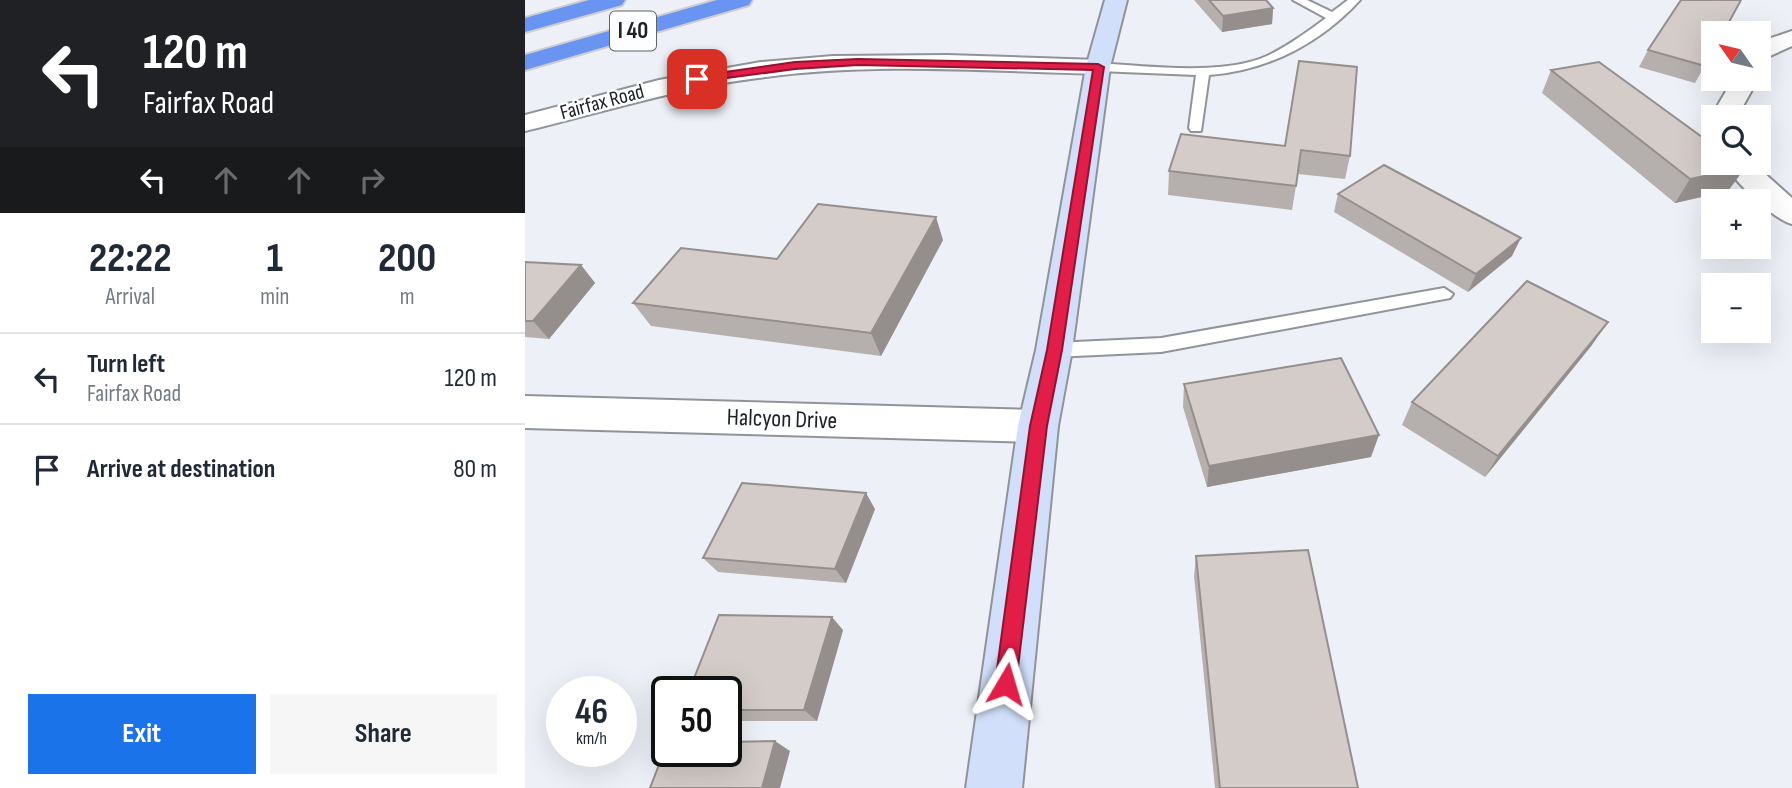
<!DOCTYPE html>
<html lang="en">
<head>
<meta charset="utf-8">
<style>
	:root { --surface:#fff; --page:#f6f6f7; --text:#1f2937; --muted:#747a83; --line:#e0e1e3; --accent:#1a73e8 }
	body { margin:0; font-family:"Sofia Sans Condensed",sans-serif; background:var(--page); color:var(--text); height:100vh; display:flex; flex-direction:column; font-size:26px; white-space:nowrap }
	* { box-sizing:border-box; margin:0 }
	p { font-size:23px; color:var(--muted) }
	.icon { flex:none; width:38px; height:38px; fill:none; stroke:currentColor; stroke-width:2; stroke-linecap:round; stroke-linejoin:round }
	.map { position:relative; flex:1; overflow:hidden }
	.drawer { display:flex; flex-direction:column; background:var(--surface); width:525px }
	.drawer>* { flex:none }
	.guide { background:#202124; color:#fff; overflow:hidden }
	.needle { width:46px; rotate:304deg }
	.controls { position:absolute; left:1176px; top:21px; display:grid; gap:14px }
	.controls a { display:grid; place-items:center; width:70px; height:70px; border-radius:0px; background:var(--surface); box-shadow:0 7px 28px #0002; font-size:35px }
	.speed { position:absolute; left:21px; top:676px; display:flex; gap:14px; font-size:35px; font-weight:700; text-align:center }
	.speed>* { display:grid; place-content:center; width:91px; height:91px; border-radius:50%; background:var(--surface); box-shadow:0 7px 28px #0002; line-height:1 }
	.speed small { font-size:18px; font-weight:400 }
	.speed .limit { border:4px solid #111; border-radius:10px; background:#fff; color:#111 }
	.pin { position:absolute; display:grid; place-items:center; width:60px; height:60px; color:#fff; margin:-30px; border-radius:14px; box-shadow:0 4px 10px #0006 }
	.me { position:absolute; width:77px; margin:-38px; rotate:7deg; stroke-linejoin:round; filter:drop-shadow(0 0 5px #0008) }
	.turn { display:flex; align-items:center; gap:24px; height:147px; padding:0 28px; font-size:32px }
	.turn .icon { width:91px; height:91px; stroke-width:2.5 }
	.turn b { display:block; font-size:49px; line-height:60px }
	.lanes { display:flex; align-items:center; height:66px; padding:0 28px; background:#0003; justify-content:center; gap:35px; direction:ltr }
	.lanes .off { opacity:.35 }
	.eta { display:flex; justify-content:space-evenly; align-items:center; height:119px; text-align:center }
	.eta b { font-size:42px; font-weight:700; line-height:49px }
	.primary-button { display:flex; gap:14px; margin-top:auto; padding:14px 28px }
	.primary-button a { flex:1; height:80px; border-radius:0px; background:var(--accent); color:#fff; font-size:28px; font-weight:700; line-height:80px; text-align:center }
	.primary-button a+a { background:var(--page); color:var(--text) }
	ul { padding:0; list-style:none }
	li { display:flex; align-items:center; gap:21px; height:91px; padding:0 28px; border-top:2px solid var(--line) }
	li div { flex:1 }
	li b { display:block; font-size:26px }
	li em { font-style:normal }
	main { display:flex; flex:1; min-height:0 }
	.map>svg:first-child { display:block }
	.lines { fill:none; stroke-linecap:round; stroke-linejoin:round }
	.service-casing { stroke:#909398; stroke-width:4 }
	.minor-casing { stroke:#909398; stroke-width:4 }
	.tertiary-casing { stroke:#909398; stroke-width:4 }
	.secondary-casing { stroke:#909398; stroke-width:4 }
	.motorway-casing { stroke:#cececf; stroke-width:4 }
	.service { fill:#fff; fill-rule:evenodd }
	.minor { fill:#fff; fill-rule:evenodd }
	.tertiary { fill:#fff; fill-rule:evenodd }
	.secondary { fill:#d2dffb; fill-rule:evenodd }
	.motorway { fill:#6a94f2; fill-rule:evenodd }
	.wall { fill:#b5afad }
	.shaded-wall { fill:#948f8d }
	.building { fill:#d3ccc9; stroke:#948f8d; stroke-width:2 }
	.route { fill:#e11d48; stroke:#92132f; stroke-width:2 }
	.labels { text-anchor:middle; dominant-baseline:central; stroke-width:5; stroke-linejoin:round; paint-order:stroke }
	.far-street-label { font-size:21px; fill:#202123; stroke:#fdfeff }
	.shield { fill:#fdfeff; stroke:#626365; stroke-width:2 }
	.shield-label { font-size:23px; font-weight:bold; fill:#202123 }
	.street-label { font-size:24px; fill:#202123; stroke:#fdfeff }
</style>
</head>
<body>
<main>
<section class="drawer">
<div class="guide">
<div class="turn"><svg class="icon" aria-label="left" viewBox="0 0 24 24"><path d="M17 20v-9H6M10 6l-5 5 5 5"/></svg><div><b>120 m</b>Fairfax Road</div></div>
<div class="lanes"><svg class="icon" aria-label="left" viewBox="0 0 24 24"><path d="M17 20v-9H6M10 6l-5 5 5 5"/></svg><svg class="icon off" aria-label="ahead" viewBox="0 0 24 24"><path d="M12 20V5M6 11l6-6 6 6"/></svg><svg class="icon off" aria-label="ahead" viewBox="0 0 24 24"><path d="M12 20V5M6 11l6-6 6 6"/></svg><svg class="icon off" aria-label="right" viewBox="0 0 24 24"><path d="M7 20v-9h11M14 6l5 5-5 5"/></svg></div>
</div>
<div class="eta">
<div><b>22:22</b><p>Arrival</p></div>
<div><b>1</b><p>min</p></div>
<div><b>200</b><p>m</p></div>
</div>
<ul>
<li><svg class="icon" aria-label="left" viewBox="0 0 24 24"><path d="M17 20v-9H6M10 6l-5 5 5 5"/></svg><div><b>Turn left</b><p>Fairfax Road</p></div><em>120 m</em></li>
<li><svg class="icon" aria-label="arrive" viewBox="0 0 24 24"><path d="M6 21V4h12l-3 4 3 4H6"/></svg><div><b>Arrive at destination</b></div><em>80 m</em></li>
</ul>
<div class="primary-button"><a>Exit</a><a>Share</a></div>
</section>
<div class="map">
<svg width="1267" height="788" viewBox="0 0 1267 788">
	<rect width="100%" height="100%" fill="#edf1f7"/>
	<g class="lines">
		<defs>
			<g id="service">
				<path d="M768 0H782L807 12 823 0H835C796 43 742 71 684 75L676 131H666L664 128 671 75 573 71 567 67 573 63C622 66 698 76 742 56 763 46 782 32 801 18Z"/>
				<polygon points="919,288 928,294 925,298 636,352 529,357 523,355 520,350 523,345 529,343 636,338"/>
			</g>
			<g id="minor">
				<polygon points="1267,31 1267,46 1234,61 1234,42"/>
				<polygon points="1208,79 1233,79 1212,117 1188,117 1188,121 1186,117"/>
				<path d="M1199 163H1228L1267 198V224C1246 218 1210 182 1199 163Z"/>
				<polygon points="0,396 513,410 527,415 533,426 527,437 513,442 0,428"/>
			</g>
			<path id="tertiary" d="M422 55 573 60 582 62 585 67 582 72 573 74C460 71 345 62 233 78 153 88 78 112 0 131V115L134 80 236 62 308 56Z"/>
			<polygon id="secondary" points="580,0 602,0 585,67 547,350 533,426 497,788 441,788 493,426 511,350 561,67"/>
			<g id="motorway">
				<polygon points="64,0 100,0 97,5 0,32 0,18"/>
				<polygon points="192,0 227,0 224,5 0,70 0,55"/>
			</g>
		</defs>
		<use href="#service" class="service-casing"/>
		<use href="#minor" class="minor-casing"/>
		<use href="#tertiary" class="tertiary-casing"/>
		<use href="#secondary" class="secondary-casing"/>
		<use href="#motorway" class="motorway-casing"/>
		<use href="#service" class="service"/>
		<use href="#minor" class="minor"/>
		<use href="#tertiary" class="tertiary"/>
		<use href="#secondary" class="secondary"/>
		<use href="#motorway" class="motorway"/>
	</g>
	<g class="wall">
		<polygon points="669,0 741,0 748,8 747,24 697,32"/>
		<polygon points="1123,50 1188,51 1170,83 1114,67"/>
		<polygon points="1026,70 1203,191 1150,203 1017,93"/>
		<polygon points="656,134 825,156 820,179 773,174 767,210 643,195 644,171"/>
		<polygon points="813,194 987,256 943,292 809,212"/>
		<polygon points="418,240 356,356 126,326 108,303 252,259"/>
		<polygon points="0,262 56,265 70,283 24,339 0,337"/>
		<polygon points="1067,345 960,477 877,425 887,402"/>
		<polygon points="659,384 846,457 682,487 658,407"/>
		<polygon points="350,509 321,583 193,572 178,558"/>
		<polygon points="671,556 833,788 690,788 669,576"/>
		<polygon points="318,630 292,721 201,721 201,691"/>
	</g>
	<g class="shaded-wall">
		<polygon points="748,8 747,24 697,32 698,16"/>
		<polygon points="1220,168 1203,191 1150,203 1165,179"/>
		<polygon points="411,217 418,240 356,356 346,333"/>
		<polygon points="996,238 987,256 943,292 951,274"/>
		<polygon points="56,265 70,283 24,339 8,321"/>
		<polygon points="1083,322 1067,345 960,477 973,456"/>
		<polygon points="854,435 846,457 682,487 684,466"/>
		<polygon points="341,493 350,509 321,583 310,569"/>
		<polygon points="307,617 318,630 292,721 279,710"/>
		<polygon points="250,741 265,751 255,788 237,788"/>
	</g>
	<g class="building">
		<polygon points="684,0 741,0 748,8 698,16"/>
		<polygon points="1156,0 1216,0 1198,33 1188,33 1188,51 1180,66 1123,50"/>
		<polygon points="774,61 832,67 825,156 776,150 771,186 644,171 656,134 760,146"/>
		<polygon points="1074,62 1188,145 1188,163 1213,163 1220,168 1165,179 1026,70"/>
		<polygon points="859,165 996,238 951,274 813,194"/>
		<polygon points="293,204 411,217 346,333 108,303 156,248 252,259"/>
		<polygon points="0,262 56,265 8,321 0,321"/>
		<polygon points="1002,281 1083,322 973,456 887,402"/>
		<polygon points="816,358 854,435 684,466 659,384"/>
		<polygon points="217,483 341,493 310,569 178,558"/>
		<polygon points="783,550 833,788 695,788 671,556"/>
		<polygon points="194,615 307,617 279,710 201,710 201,691 164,691"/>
		<polygon points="250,741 237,788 125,788 142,744 142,751 201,751 201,742"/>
	</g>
	<polygon class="route" points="333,59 573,64 579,67 537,350 522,426 491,684 488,692 481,695 473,692 470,684 505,426 522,350 568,70 333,65 270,69 172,82 166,79 172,76 270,62"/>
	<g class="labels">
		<g class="far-street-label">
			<text transform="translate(77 102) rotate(-15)">Fairfax Road</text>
		</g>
		<rect class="shield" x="85" y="11.5" width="46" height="39" rx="5"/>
		<g class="shield-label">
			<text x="108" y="31">I 40</text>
		</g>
		<g class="street-label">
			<text transform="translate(257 419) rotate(2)">Halcyon Drive</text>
		</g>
	</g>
</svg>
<div class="controls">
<a><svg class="needle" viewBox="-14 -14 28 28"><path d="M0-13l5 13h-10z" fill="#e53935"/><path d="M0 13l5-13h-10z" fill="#747a83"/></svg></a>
<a><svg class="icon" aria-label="search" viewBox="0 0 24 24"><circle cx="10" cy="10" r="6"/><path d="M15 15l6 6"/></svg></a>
<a>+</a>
<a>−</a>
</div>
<div class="speed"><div>46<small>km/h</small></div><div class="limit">50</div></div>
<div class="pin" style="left:172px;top:79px;background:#d93025"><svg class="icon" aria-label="arrive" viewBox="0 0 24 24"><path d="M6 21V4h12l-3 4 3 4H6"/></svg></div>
<svg class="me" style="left:481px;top:684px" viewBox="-20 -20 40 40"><path d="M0-17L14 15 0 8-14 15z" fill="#e11d48" stroke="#fff" stroke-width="4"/></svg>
</div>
</main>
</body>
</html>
